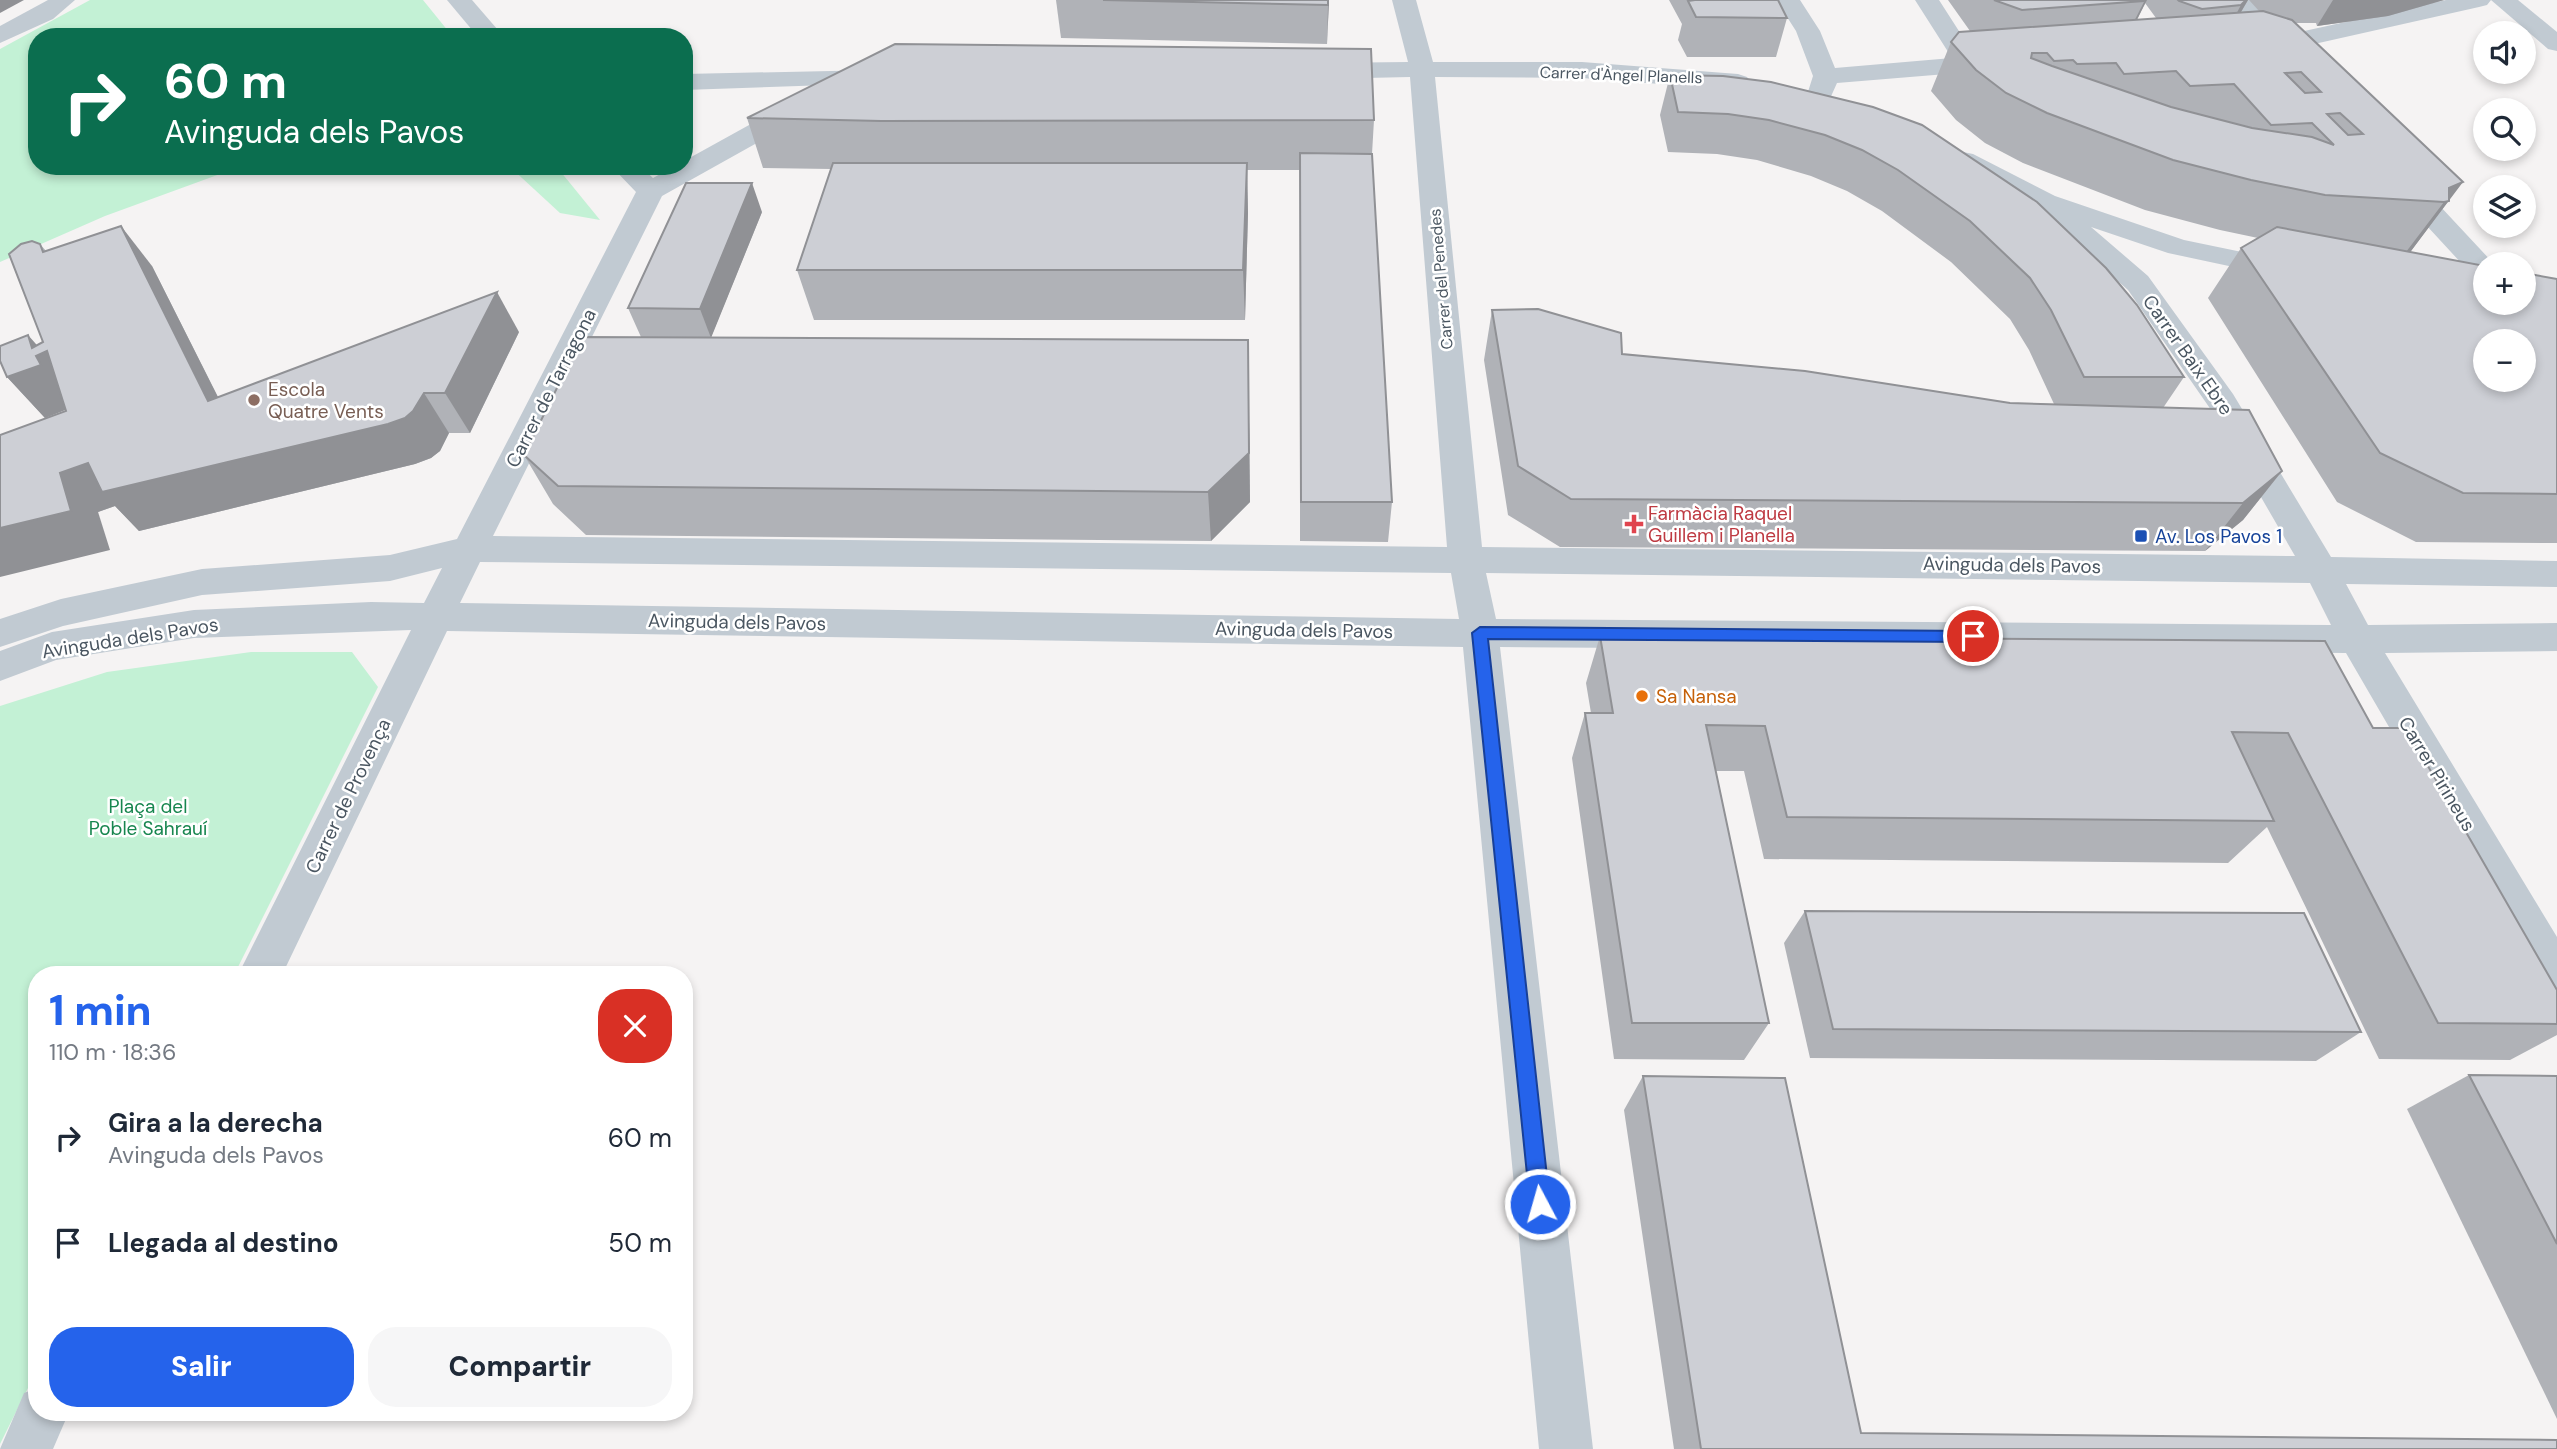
<!DOCTYPE html>
<html lang="es">
<head>
<meta charset="utf-8">
<style>
	:root { --surface:#fff; --page:#f6f6f7; --text:#1f2937; --muted:#747a83; --accent:#2563eb }
	body { margin:0; font-family:"DM Sans",sans-serif; background:var(--page); color:var(--text); height:100vh; display:flex; flex-direction:column; font-size:26px; white-space:nowrap }
	* { box-sizing:border-box; margin:0 }
	p { font-size:23px; color:var(--muted) }
	.icon { flex:none; width:38px; height:38px; fill:none; stroke:currentColor; stroke-width:2; stroke-linecap:round; stroke-linejoin:round }
	.map { position:relative; flex:1; overflow:hidden }
	.drawer { position:absolute; left:28px; top:966px; width:665px; height:455px; display:flex; flex-direction:column; background:var(--surface); border-radius:28px; box-shadow:0 4px 10px #0003 }
	.drawer>* { flex:none }
	.hud { position:absolute; left:28px; top:28px; width:665px; height:147px; border-radius:28px; box-shadow:0 4px 10px #0003; background:#0b6e4f; color:#fff; overflow:hidden }
	.tools { position:absolute; left:2473px; top:21px; display:grid; gap:14px }
	.tools a { display:grid; place-items:center; width:63px; height:63px; border-radius:50%; background:var(--surface); box-shadow:0 4px 10px #0003; font-size:35px }
	.pin { position:absolute; display:grid; place-items:center; width:60px; height:60px; color:#fff; margin:-30px; border:4px solid #fff; border-radius:50%; box-shadow:0 2px 7px #0007 }
	.me { position:absolute; width:77px; margin:-38px; rotate:354deg; stroke-linejoin:round; filter:drop-shadow(0 0 5px #0008) }
	.turn { display:flex; align-items:center; gap:24px; height:147px; padding:0 21px; font-size:32px }
	.turn .icon { width:91px; height:91px; stroke-width:2.5 }
	.turn b { display:block; font-size:49px; line-height:60px }
	.round { display:grid; place-items:center; flex:none; width:74px; height:74px; border-radius:28px; background:var(--page) }
	.head { display:flex; align-items:center; justify-content:space-between; height:119px; padding:0 21px }
	h1 { font-size:42px; font-weight:800; line-height:52px; color:var(--accent) }
	.primary-button { display:flex; gap:14px; margin-top:auto; padding:14px 21px }
	.primary-button a { flex:1; height:80px; border-radius:28px; background:var(--accent); color:#fff; font-size:28px; font-weight:800; line-height:80px; text-align:center }
	.primary-button a+a { background:var(--page); color:var(--text) }
	ul { padding:0; list-style:none }
	li { display:flex; align-items:center; gap:21px; height:105px; padding:0 21px }
	li div { flex:1 }
	li b { display:block; font-size:26px }
	li em { font-style:normal }
	.map>svg:first-child { display:block }
	.green { fill:#c3f1d5 }
	.lines { fill:none; stroke-linecap:round; stroke-linejoin:round }
	.minor { fill:#c1cad2; fill-rule:evenodd }
	.wall { fill:#b0b2b7; fill-rule:evenodd }
	.shaded-wall { fill:#909195 }
	.building { fill:#cdcfd5; stroke:#909195; stroke-width:2; fill-rule:evenodd }
	.route { fill:#2563eb; stroke:#184099; stroke-width:2 }
	.education-dot { fill:#8d6e63; stroke:#fff; stroke-width:2.5 }
	.health-dot { fill:#e0444e; stroke:#fff; stroke-width:2.5 }
	.transit-dot { fill:#1a4fb4; stroke:#fff; stroke-width:2.5 }
	.food-dot { fill:#e8710a; stroke:#fff; stroke-width:2.5 }
	.labels { text-anchor:middle; dominant-baseline:central; stroke-width:5; stroke-linejoin:round; paint-order:stroke }
	.far-street-label { font-size:16px; fill:#4a5661; stroke:#fff }
	.street-label { font-size:19px; fill:#4a5661; stroke:#fff }
	.education-label { font-size:19px; fill:#785e54; stroke:#fff; text-anchor:start }
	.health-label { font-size:19px; fill:#be3a42; stroke:#fff; text-anchor:start }
	.transit-label { font-size:19px; fill:#164399; stroke:#fff; text-anchor:start }
	.food-label { font-size:19px; fill:#c56008; stroke:#fff; text-anchor:start }
	.park-label { font-size:19px; fill:#17864f; stroke:#fff }
</style>
</head>
<body>
<div class="map">
<svg width="2557" height="1449" viewBox="0 0 2557 1449">
	<rect width="100%" height="100%" fill="#f5f3f3"/>
	<g class="green">
		<polygon points="90,0 423,0 453,37 37,37 37,166 242,166 105,216 0,262 0,49"/>
		<polygon points="509,166 556,166 600,220 560,213"/>
		<polygon points="251,652 352,652 378,687 234,975 37,975 37,1370 0,1444 0,706 107,672"/>
	</g>
	<g class="lines">
		<g class="minor">
			<polygon points="48,0 75,0 53,19 0,43 0,26"/>
			<polygon points="447,0 472,0 504,37 478,37"/>
			<path d="M1392 0H1416L1433 62H1582L1738 74 1747 77 1751 82 1747 87 1738 90 1582 78 1435 77 1482 547 2295 556 2209 407 2128 290 2050 221 2046 215 2048 212 1953 166 1949 160 1953 154 1963 152 1973 154 2055 196 2184 240 2295 263 2300 269 2295 275 2285 278 2168 253 2091 227 2148 276 2233 394 2331 557 2557 561V587L2346 584 2368 625 2557 623V651L2385 653 2557 937V996L2542 990 2346 653 1500 647 1593 1449H1539L1463 647 447 631 282 975H238L411 630 194 638 56 660 0 681V651L52 632 194 610 371 602 424 603 442 568 390 581 202 595 63 626 0 647V619L61 599 202 569 390 555 457 539 636 192 611 166H640L653 178 675 166H684V161L789 103 798 101 807 103 811 109 807 115 662 196 493 536 1447 547 1410 77 1320 79 1311 76 1307 71 1311 66 1320 63 1408 62ZM480 562 1451 573 1459 619 460 603ZM1486 573 2310 583 2331 625 1496 619Z"/>
			<polygon points="1776,0 1800,0 1820,31 1835,68 1952,58 1915,0 1939,0 1975,56 2004,57 2008,62 2004,67 1995,70 1837,83 1828,103 1819,106 1810,103 1806,98 1813,76 1796,31"/>
			<path d="M2225 0H2250L2282 36 2446 0H2491L2487 5 2479 7 2292 49 2294 52 2291 57C2282 59 2276 60 2269 53L2249 51 2246 46 2249 41 2257 39Z"/>
			<polygon points="2491,0 2518,0 2557,32 2557,51 2548,49"/>
			<polygon points="878,70 887,73 891,78 887,83 684,90 684,74"/>
			<polygon points="2401,173 2411,175 2494,264 2485,264 2485,281 2475,278 2391,187 2387,181 2391,175"/>
			<polygon points="37,1388 37,1412 69,1412 53,1449 0,1449 24,1393"/>
		</g>
	</g>
	<g class="wall">
		<polygon points="1056,0 1329,0 1327,44 1061,38"/>
		<polygon points="1669,0 1778,0 1787,18 1776,57 1687,57 1678,40 1682,24"/>
		<path d="M1948 0H2248L2241 12 2259 11 2249 0H2444L2388 16 2317 26 2316 23H2295L2449 200 2411 251 2409 252 2557 279V543L2416 542 2337 502 2208 298 2241 248 2258 238 2220 230 2145 210 2023 163 1985 143 1956 120 1931 91 1951 42 1970 31ZM2145 3 2156 18 2137 20Z"/>
		<polygon points="1670,75 1820,93 2184,377 2163,408 2282,471 2243,520 2205,551 1560,547 1508,515 1484,360 1492,310 1622,354 2010,403 2054,404 2029,350 2010,319 1951,262 1882,211 1847,191 1811,176 1757,160 1717,154 1668,152 1660,115"/>
		<polygon points="747,118 1374,120 1372,154 1392,502 1388,542 1300,541 1300,170 1247,170 1248,213 1245,320 814,320 797,270 831,169 763,168"/>
		<polygon points="762,212 711,337 1248,340 1250,502 1211,541 586,535 553,504 524,455 641,337 628,308"/>
		<polygon points="40,244 46,251 152,266 218,397 519,332 470,433 449,433 440,451 431,458 415,464 139,531 115,506 98,512 110,550 66,409 45,418 7,377 37,345 43,342"/>
		<polygon points="1600,636 2373,728 2557,990 2557,1035 2510,1060 2379,1059 2267,827 2228,863 1764,859 1744,771 1716,771 1769,1023 1744,1060 1614,1059 1572,758 1585,713 1591,713 1586,683"/>
		<polygon points="1805,911 2361,1032 2316,1061 1810,1058 1784,943"/>
		<polygon points="2469,1075 2557,1076 2557,1419 2407,1109"/>
		<polygon points="1643,1076 1861,1433 2557,1449 1674,1449 1624,1110"/>
	</g>
	<g class="shaded-wall">
		<polygon points="0,0 24,0 0,13"/>
		<polygon points="1328,0 1329,0 1327,44 1328,5"/>
		<polygon points="2145,0 2147,0 2131,31 2124,41"/>
		<polygon points="2246,0 2248,0 2234,24 2226,33 2241,5"/>
		<polygon points="2333,0 2444,0 2388,16 2317,26"/>
		<polygon points="1247,163 1248,213 1245,320 1243,270"/>
		<polygon points="2463,182 2411,251 2406,252 2444,202 2449,188"/>
		<polygon points="752,183 762,212 711,338 700,309"/>
		<polygon points="121,226 152,266 240,441 208,401"/>
		<polygon points="497,292 519,332 470,433 445,393"/>
		<polygon points="28,335 43,352 47,351 78,405 45,418 7,377 32,348"/>
		<polygon points="1248,340 1250,502 1211,541 1208,492"/>
		<polygon points="424,393 449,433 440,451 431,458 415,464 139,531 115,506 98,512 110,550 0,577 0,528 60,473 88,463"/>
		<polygon points="2282,471 2243,520 2205,551 2243,503"/>
	</g>
	<g class="building">
		<polygon points="1103,0 1328,0 1328,5"/>
		<polygon points="1695,0 1778,0 1787,18 1696,17 1688,1"/>
		<polygon points="1994,0 2145,0 2144,1 2022,10"/>
		<polygon points="2178,0 2246,0 2241,5 2202,9 2179,1"/>
		<path d="M2263 11 2292 20 2463 182 2449 188V201L2444 202 2325 195 2251 180 2173 160 2047 113 2006 93 1976 70 1951 42 1959 32ZM2032 53H2047L2054 61 2073 60 2077 64 2116 63 2124 74 2176 71 2190 86 2234 84 2271 125 2312 123 2334 145 2312 137 2252 128 2171 107 2052 66 2031 58ZM2301 72 2321 92 2305 93 2285 73ZM2340 113 2363 134 2348 135 2327 114Z"/>
		<polygon points="895,44 1371,49 1374,120 881,121 747,118"/>
		<polygon points="1670,75 1723,76 1771,82 1873,107 1922,125 2037,202 2106,268 2137,305 2184,377 2084,377 2051,310 2030,278 1970,221 1898,170 1862,150 1825,135 1769,120 1728,114 1678,112"/>
		<polygon points="1300,153 1372,154 1392,502 1301,502"/>
		<polygon points="833,163 1247,163 1243,270 797,270"/>
		<polygon points="686,183 752,183 700,309 628,308"/>
		<polygon points="121,226 208,401 497,292 445,393 424,393 413,411 405,418 388,424 102,492 88,463 60,473 71,511 0,528 0,435 66,411 47,351 36,356 41,365 7,377 0,361 0,346 28,335 32,348 43,342 9,254 21,244 32,241 40,244 43,252"/>
		<path d="M2277 227 2485 266V303H2524V273L2557 279V494L2463 493 2380 453 2241 248ZM2485 341H2524V380H2485Z"/>
		<polygon points="1538,309 1621,333 1622,354 1805,371 2010,403 2249,410 2282,471 2243,503 1571,499 1518,466 1492,310"/>
		<polygon points="582,337 1248,340 1249,453 1208,492 558,486 524,455"/>
		<polygon points="1600,636 2325,641 2373,728 2406,728 2557,990 2557,1024 2438,1023 2288,733 2232,732 2274,821 1787,817 1765,726 1706,725 1769,1023 1632,1023 1585,713 1613,713"/>
		<polygon points="1805,911 2304,913 2361,1032 1833,1029"/>
		<polygon points="2469,1075 2557,1076 2557,1244"/>
		<polygon points="1643,1076 1785,1078 1861,1433 2557,1440 2557,1449 1701,1449"/>
	</g>
	<polygon class="route" points="1480,627 1973,631 1981,636 1973,642 1488,639 1550,1204 1547,1211 1540,1214 1533,1211 1530,1204 1472,633"/>
	<circle class="education-dot" cx="254" cy="400" r="7"/>
	<path class="health-dot" d="M1630.5 513.5h7v7h7v7h-7v7h-7v-7h-7v-7h7z"/>
	<rect class="transit-dot" x="2134" y="529" width="14" height="14" rx="3.5"/>
	<circle class="food-dot" cx="1642" cy="696" r="7"/>
	<g class="labels">
		<g class="far-street-label">
			<text transform="translate(1621 75) rotate(2)">Carrer d'Àngel Planells</text>
			<text transform="translate(1441 279) rotate(-95)">Carrer del Penedes</text>
		</g>
		<g class="street-label">
			<text transform="translate(2188 355) rotate(55)">Carrer Baix Ebre</text>
			<text transform="translate(551 388) rotate(-63)">Carrer de Tarragona</text>
			<text transform="translate(2012 565) rotate(1)">Avinguda dels Pavos</text>
			<text transform="translate(737 622) rotate(1)">Avinguda dels Pavos</text>
			<text transform="translate(1304 630) rotate(1)">Avinguda dels Pavos</text>
			<text transform="translate(130 638) rotate(-9)">Avinguda dels Pavos</text>
			<text transform="translate(2437 774) rotate(59)">Carrer Pirineus</text>
			<text transform="translate(348 796) rotate(-64)">Carrer de Provença</text>
		</g>
		<g class="education-label">
			<text x="268" y="389">Escola<tspan x="268" dy="22">Quatre Vents</tspan></text>
		</g>
		<g class="health-label">
			<text x="1648" y="513">Farmàcia Raquel<tspan x="1648" dy="22">Guillem i Planella</tspan></text>
		</g>
		<g class="transit-label">
			<text x="2155" y="536">Av. Los Pavos 1</text>
		</g>
		<g class="food-label">
			<text x="1656" y="696">Sa Nansa</text>
		</g>
		<g class="park-label">
			<text x="148" y="806">Plaça del<tspan x="148" dy="22">Poble Sahrauí</tspan></text>
		</g>
	</g>
</svg>
<div class="tools">
<a><svg class="icon" aria-label="sound" viewBox="0 0 24 24"><path d="M4 9h4l5-4v14l-5-4H4zM17 9q2 3 0 6"/></svg></a>
<a><svg class="icon" aria-label="search" viewBox="0 0 24 24"><circle cx="10" cy="10" r="6"/><path d="M15 15l6 6"/></svg></a>
<a><svg class="icon" aria-label="layers" viewBox="0 0 24 24"><path d="M12 4l9 5-9 5-9-5zM3 14l9 5 9-5"/></svg></a>
<a>+</a>
<a>−</a>
</div>
<div class="pin" style="left:1973px;top:636px;background:#d93025"><svg class="icon" aria-label="arrive" viewBox="0 0 24 24"><path d="M6 21V4h12l-3 4 3 4H6"/></svg></div>
<svg class="me" style="left:1540px;top:1204px" viewBox="-20 -20 40 40"><circle r="17" fill="#2563eb" stroke="#fff" stroke-width="3"/><path d="M0-11L8 9 0 5-8 9z" fill="#fff"/></svg>
<div class="hud">
<div class="turn"><svg class="icon" aria-label="right" viewBox="0 0 24 24"><path d="M7 20v-9h11M14 6l5 5-5 5"/></svg><div><b>60 m</b>Avinguda dels Pavos</div></div>
</div>
<section class="drawer">
<div class="head"><div><h1>1 min</h1><p>110 m · 18:36</p></div><a class="round" style="background:#d93025;color:#fff"><svg class="icon" aria-label="close" viewBox="0 0 24 24"><path d="M6 6l12 12M18 6L6 18"/></svg></a></div>
<ul>
<li><svg class="icon" aria-label="right" viewBox="0 0 24 24"><path d="M7 20v-9h11M14 6l5 5-5 5"/></svg><div><b>Gira a la derecha</b><p>Avinguda dels Pavos</p></div><em>60 m</em></li>
<li><svg class="icon" aria-label="arrive" viewBox="0 0 24 24"><path d="M6 21V4h12l-3 4 3 4H6"/></svg><div><b>Llegada al destino</b></div><em>50 m</em></li>
</ul>
<div class="primary-button"><a>Salir</a><a>Compartir</a></div>
</section>
</div>
</body>
</html>
